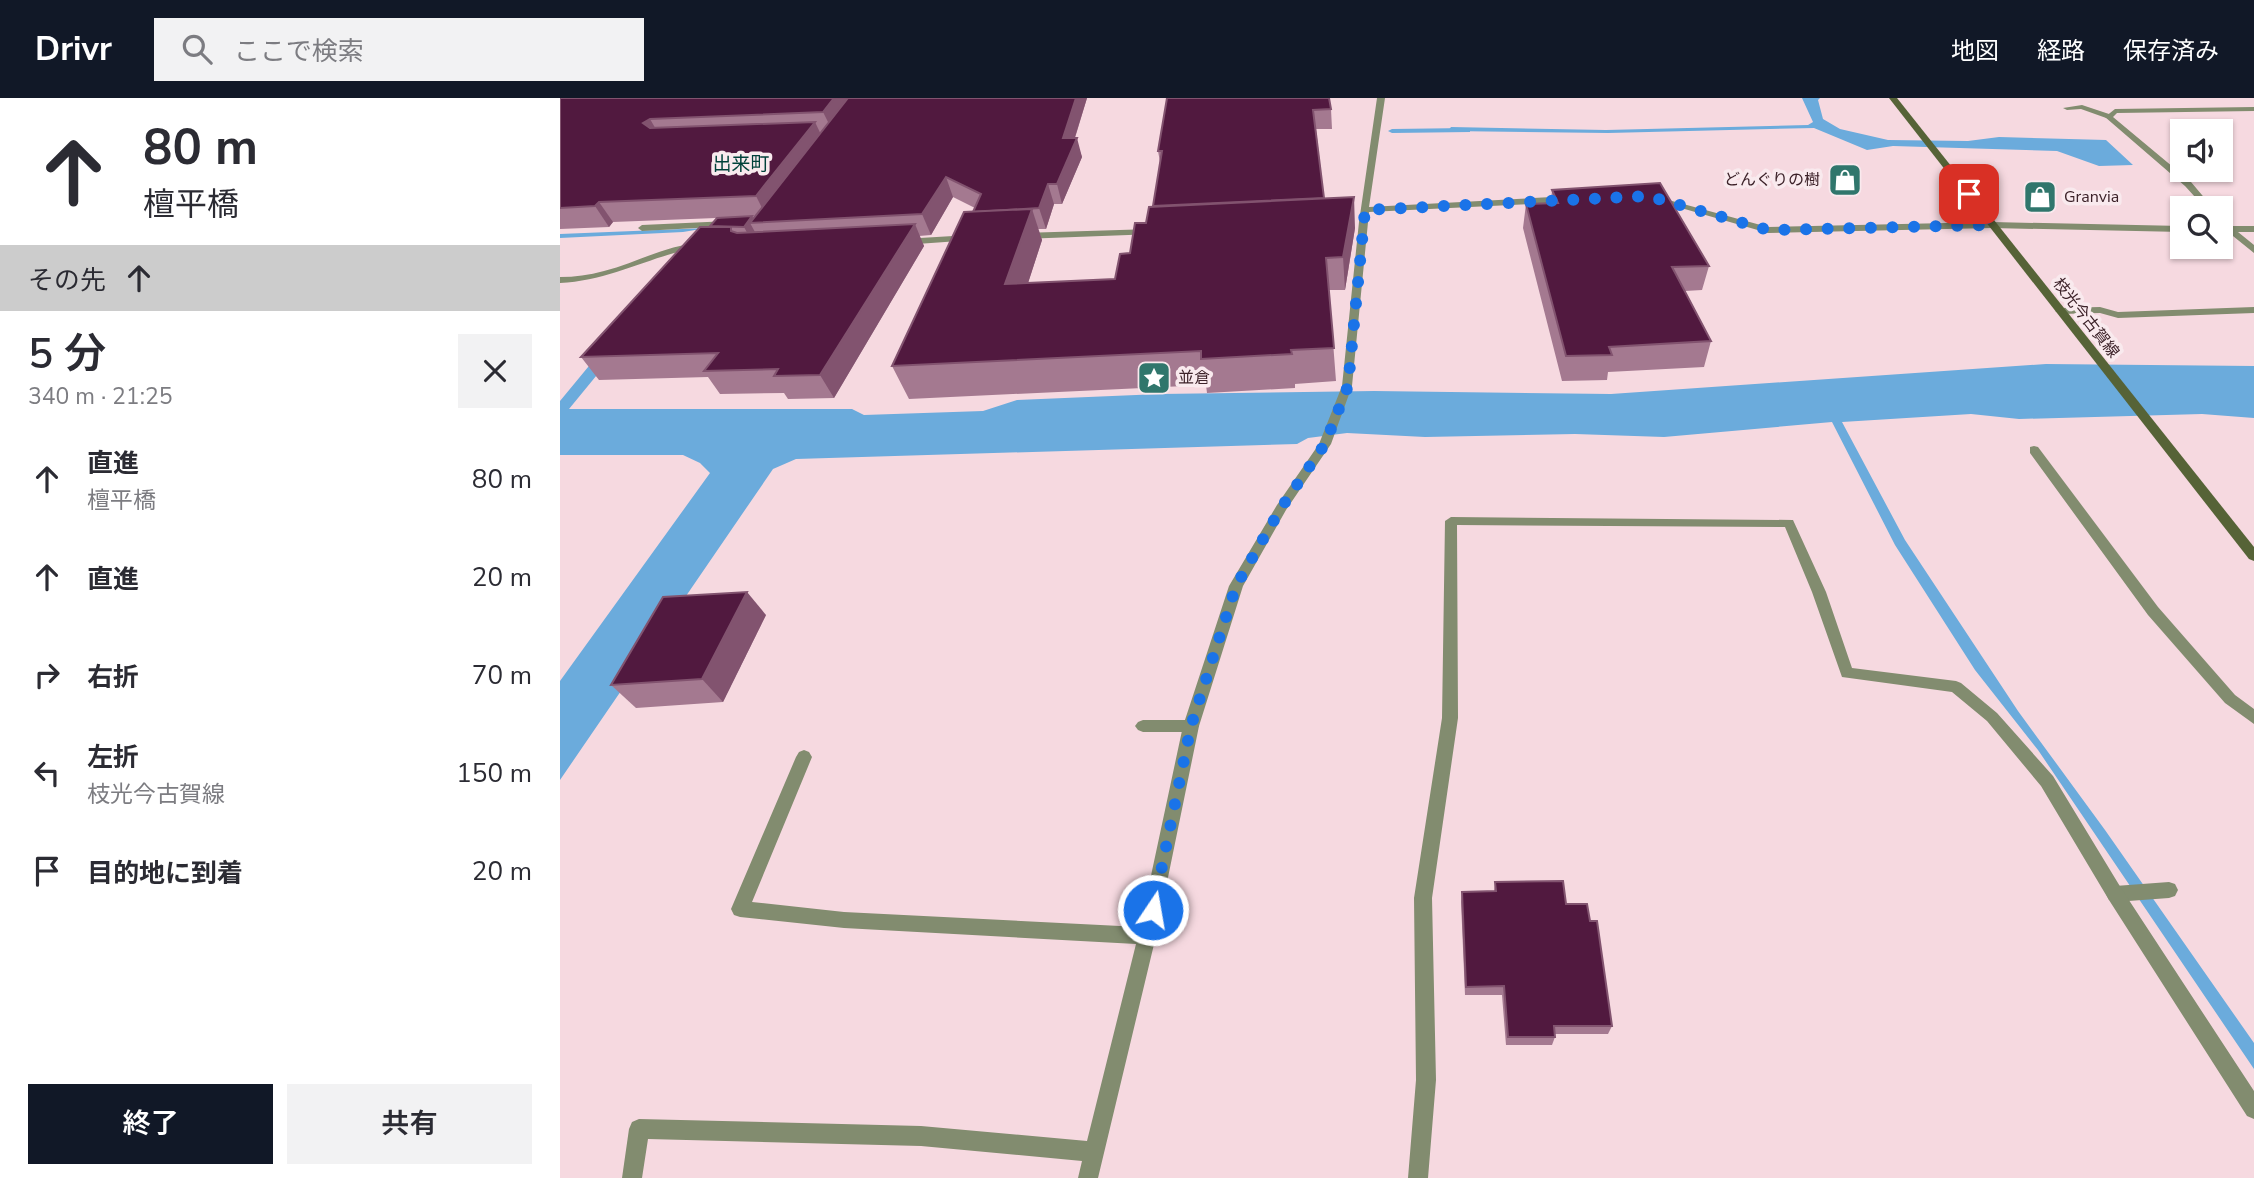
<!DOCTYPE html>
<html lang="ja">
<head>
<meta charset="utf-8">
<style>
	:root { --surface:#fff; --page:#f2f2f3; --text:#2b2b33; --muted:#7c7c81; --accent:#111827 }
	body { margin:0; font-family:"Nunito Sans","Noto Sans JP",sans-serif; background:var(--page); color:var(--text); height:100vh; display:flex; flex-direction:column; font-size:26px; white-space:nowrap }
	* { box-sizing:border-box; margin:0 }
	p { font-size:23px; color:var(--muted) }
	.icon { flex:none; width:38px; height:38px; fill:none; stroke:currentColor; stroke-width:2; stroke-linecap:round; stroke-linejoin:round }
	.map { position:relative; flex:1; overflow:hidden }
	.panel { display:flex; flex-direction:column; background:var(--surface); width:560px }
	.panel>* { flex:none }
	.top-card { background:#fff; color:var(--text); overflow:hidden }
	.buttons { position:absolute; left:1610px; top:21px; display:grid; gap:14px }
	.buttons a { display:grid; place-items:center; width:63px; height:63px; border-radius:0px; background:var(--surface); box-shadow:0 2px 5px #0004; font-size:35px }
	.pin { position:absolute; display:grid; place-items:center; width:60px; height:60px; color:#fff; margin:-30px; border-radius:14px; box-shadow:0 4px 10px #0006 }
	.me { position:absolute; width:77px; margin:-38px; rotate:12deg; stroke-linejoin:round; filter:drop-shadow(0 0 5px #0008) }
	.turn { display:flex; align-items:center; gap:24px; height:147px; padding:0 28px; font-size:32px }
	.turn .icon { width:91px; height:91px; stroke-width:2.5 }
	.turn b { display:block; font-size:49px; line-height:60px }
	.then { display:flex; align-items:center; height:66px; padding:0 28px; background:#0003; gap:14px; font-size:26px }
	.round { display:grid; place-items:center; flex:none; width:74px; height:74px; border-radius:0px; background:var(--page) }
	.head { display:flex; align-items:center; justify-content:space-between; height:119px; padding:0 28px }
	h1 { font-size:42px; font-weight:600; line-height:52px }
	.action { display:flex; gap:14px; margin-top:auto; padding:14px 28px }
	.action a { flex:1; height:80px; border-radius:0px; background:var(--accent); color:#fff; font-size:28px; font-weight:600; line-height:80px; text-align:center }
	.action a+a { background:var(--page); color:var(--text) }
	ul { padding:0; list-style:none }
	li { display:flex; align-items:center; gap:21px; height:98px; padding:0 28px }
	li div { flex:1 }
	li b { display:block; font-size:26px }
	li em { font-style:normal }
	header { display:flex; align-items:center; gap:42px; box-sizing:border-box; height:98px; padding:0 35px; background:var(--accent); color:#fff }
	header strong { font-size:33px }
	nav { display:flex; gap:38px; margin-inline-start:auto; font-size:24px }
	.search { width:490px; height:63px; background:var(--page); display:flex; align-items:center; gap:18px; box-sizing:border-box; padding:0 24px; border-radius:0px; color:var(--muted); font-size:26px }
	main { display:flex; flex:1; min-height:0 }
	.map>svg:first-child { display:block }
	.water { fill:#6babdc }
	.lines { fill:none; stroke-linecap:round; stroke-linejoin:round }
	.stream { fill:#6babdc; fill-rule:evenodd }
	.lane { fill:#828c6f; fill-rule:evenodd }
	.street { fill:#828c6f; fill-rule:evenodd }
	.secondary { fill:#566337; fill-rule:evenodd }
	.wall { fill:#a47990 }
	.shaded-wall { fill:#82536f }
	.building { fill:#51193f; stroke:#82536f; stroke-width:2 }
	.route { stroke:#1a73e8; stroke-width:12; stroke-dasharray:0 21.6 }
	.labels { text-anchor:middle; dominant-baseline:central; stroke-width:7; stroke-linejoin:round; paint-order:stroke }
	.far-poi-label { font-size:16px; fill:#3c2229; stroke:#f9eaee; text-anchor:start }
	.far-street-label { font-size:16px; fill:#3c2229; stroke:#f9eaee }
	.far-quarter-label { font-size:19px; fill:#00413a; stroke:#f9eaee }
</style>
</head>
<body>
<header>
<strong>Drivr</strong>
<div class="search"><svg class="icon" aria-label="search" viewBox="0 0 24 24"><circle cx="10" cy="10" r="6"/><path d="M15 15l6 6"/></svg>ここで検索</div>
<nav><a>地図</a><a>経路</a><a>保存済み</a></nav>
</header>
<main>
<section class="panel">
<div class="top-card">
<div class="turn"><svg class="icon" aria-label="ahead" viewBox="0 0 24 24"><path d="M12 20V5M6 11l6-6 6 6"/></svg><div><b>80 m</b>檀平橋</div></div>
<div class="then">その先<svg class="icon" aria-label="ahead" viewBox="0 0 24 24"><path d="M12 20V5M6 11l6-6 6 6"/></svg></div>
</div>
<div class="head"><div><h1>5 分</h1><p>340 m · 21:25</p></div><a class="round"><svg class="icon" aria-label="close" viewBox="0 0 24 24"><path d="M6 6l12 12M18 6L6 18"/></svg></a></div>
<ul>
<li><svg class="icon" aria-label="ahead" viewBox="0 0 24 24"><path d="M12 20V5M6 11l6-6 6 6"/></svg><div><b>直進</b><p>檀平橋</p></div><em>80 m</em></li>
<li><svg class="icon" aria-label="ahead" viewBox="0 0 24 24"><path d="M12 20V5M6 11l6-6 6 6"/></svg><div><b>直進</b></div><em>20 m</em></li>
<li><svg class="icon" aria-label="right" viewBox="0 0 24 24"><path d="M7 20v-9h11M14 6l5 5-5 5"/></svg><div><b>右折</b></div><em>70 m</em></li>
<li><svg class="icon" aria-label="left" viewBox="0 0 24 24"><path d="M17 20v-9H6M10 6l-5 5 5 5"/></svg><div><b>左折</b><p>枝光今古賀線</p></div><em>150 m</em></li>
<li><svg class="icon" aria-label="arrive" viewBox="0 0 24 24"><path d="M6 21V4h12l-3 4 3 4H6"/></svg><div><b>目的地に到着</b></div><em>20 m</em></li>
</ul>
<div class="action"><a>終了</a><a>共有</a></div>
</section>
<div class="map">
<svg width="1694" height="1080" viewBox="0 0 1694 1080">
	<rect width="100%" height="100%" fill="#f6d9e0"/>
	<g class="water">
		<polygon points="1242,0 1260,0 1258,2 1263,21 1280,31 1328,42 1408,43 1439,39 1546,42 1573,67 1539,68 1497,53 1333,48 1307,52 1254,30 1048,35 888,33 891,29 1046,32 1248,27 1253,24"/>
		<polygon points="147,130 123,134 0,140 0,136"/>
		<polygon points="114,165 123,172 9,311 292,311 304,317 423,313 457,302 600,296 814,293 1051,296 1486,266 1694,268 1694,320 1642,316 1459,321 1411,316 1282,324 1345,442 1458,613 1545,732 1694,945 1694,971 1478,652 1415,572 1335,447 1272,324 1104,339 1015,336 865,339 787,335 748,340 737,346 236,361 213,371 0,682 0,583 150,375 140,365 123,357 0,357 0,303"/>
	</g>
	<g class="lines">
		<polygon class="stream" points="907,30 910,30 910,34 832,35 828,33 832,31"/>
		<g class="lane">
			<polygon points="1522,7 1552,17 1553,19 1549,21 1521,11 1507,12 1503,10"/>
			<polygon points="169,123 172,124 172,128 82,133 78,130 82,127"/>
			<path d="M140 145 143 146V150C136 151 128 151 121 153 80 164 44 183 0 185V179C15 179 29 177 44 173 76 165 106 147 140 145Z"/>
			<polygon points="583,622 631,622 636,624 639,628 636,632 631,634 583,634 578,632 575,628 578,624"/>
			<polygon points="1609,784 1615,786 1618,792 1615,798 1609,800 1555,804 1549,802 1546,796 1549,790 1555,788"/>
		</g>
		<g class="street">
			<polygon points="817,0 825,0 809,109 1010,98 1014,101 1010,104 809,114 792,288 771,346 726,412 683,488 639,628 596,838 538,1080 518,1080 522,1063 361,1048 88,1041 82,1080 62,1080 69,1031 72,1024 79,1021 361,1028 527,1043 576,846 284,830 180,819 174,817 171,811 236,659 239,654 244,652 249,654 252,659 192,804 284,814 580,829 623,628 669,488 717,407 759,346 782,288 799,124"/>
			<polygon points="1694,9 1694,13 1557,15 1553,19 1631,84 1653,110 1645,110 1625,88 1545,19 1555,11"/>
			<polygon points="1090,97 1208,129 1432,124 1622,128 1622,134 1432,130 1208,135 1090,101"/>
			<polygon points="1661,120 1672,128 1694,128 1694,134 1678,134 1694,147 1694,155 1668,134 1663,133"/>
			<polygon points="592,131 596,134 595,136 462,141 458,138 462,135"/>
			<polygon points="410,137 413,138 413,142 343,147 339,144 343,141"/>
			<polygon points="1540,209 1558,214 1694,209 1694,215 1558,220 1540,215 1500,216 1495,213 1500,210"/>
			<polygon points="1474,348 1478,349 1598,509 1675,597 1694,611 1694,626 1665,605 1588,517 1470,355 1470,349"/>
			<polygon points="891,419 1233,422 1266,494 1292,570 1396,583 1401,585 1437,615 1493,678 1561,790 1694,993 1694,1021 1687,1018 1549,802 1481,688 1427,623 1392,594 1282,579 1252,494 1225,429 897,427 898,620 872,800 876,982 868,1080 848,1080 856,982 854,800 882,620 885,423"/>
		</g>
		<polygon class="secondary" points="1329,0 1337,0 1694,449 1694,463 1689,461"/>
	</g>
	<g class="wall">
		<polygon points="0,0 527,0 515,40 522,59 502,106 494,106 486,131 478,131 482,142 468,185 555,181 586,125 593,108 600,64 598,53 607,0 771,11 772,31 756,31 764,100 795,130 785,192 769,192 776,283 735,286 735,290 647,295 646,287 349,301 332,268 415,110 393,99 371,137 359,138 364,148 274,300 228,301 224,295 160,296 148,279 39,282 21,259 150,129 156,120 53,124 49,129 0,131"/>
		<polygon points="992,92 1149,168 1142,192 1125,193 1151,243 1144,269 1048,274 1047,282 1002,283 963,130 966,106 991,105"/>
		<polygon points="206,517 163,604 76,610 51,587"/>
		<polygon points="935,784 1006,806 1052,928 1048,936 995,936 995,939 992,947 946,947 942,897 905,897 901,804 902,794 934,793"/>
	</g>
	<g class="shaded-wall">
		<polygon points="274,0 296,0 272,32 263,14"/>
		<polygon points="516,0 527,0 510,55 517,40 522,59 502,106 497,86 503,40"/>
		<polygon points="90,21 101,40 83,25"/>
		<polygon points="255,24 264,43 206,118 196,98"/>
		<polygon points="386,79 393,99 371,137 362,116"/>
		<polygon points="488,86 494,106 486,131 479,110"/>
		<polygon points="794,99 795,130 785,192 783,159"/>
		<polygon points="39,104 53,124 49,129 35,108"/>
		<polygon points="472,111 482,142 457,219 445,186"/>
		<polygon points="192,118 196,125 190,125 195,134 190,140 184,129"/>
		<polygon points="355,126 364,148 274,300 260,277"/>
		<polygon points="187,494 206,517 163,604 142,581"/>
	</g>
	<g class="building">
		<polygon points="0,0 274,0 263,14 90,21 83,25 90,30 255,24 196,98 39,104 35,108 0,110"/>
		<polygon points="288,0 516,0 503,40 517,40 497,86 488,86 479,110 413,114 421,96 386,79 362,116 190,125"/>
		<polygon points="607,0 769,0 771,11 753,12 764,100 593,108 602,53 598,53"/>
		<polygon points="1100,85 1149,168 1112,169 1151,243 1049,249 1052,257 1006,258 966,106 998,105 992,92"/>
		<polygon points="794,99 783,159 766,160 774,250 731,252 732,256 641,261 641,253 332,268 404,114 472,111 445,186 555,181 560,156 570,155 575,125 586,125 589,109"/>
		<polygon points="192,118 184,129 150,128 157,120"/>
		<polygon points="355,126 260,277 214,278 218,271 144,273 158,255 21,259 140,129 171,129 171,133 177,135"/>
		<polygon points="187,494 142,581 51,587 103,499"/>
		<polygon points="1003,783 1006,806 1027,806 1030,823 1037,823 1052,928 994,928 995,939 948,939 944,888 906,889 902,794 936,793 935,784"/>
	</g>
	<g class="lines">
		<polyline class="route" points="593,812 631,628 676,488 721,410 765,346 788,288 805,112 1088,98 1208,132 1432,127 1409,96"/>
	</g>
	<defs>
		<symbol id="shop-square" viewBox="-11 -11 22 22"><rect x="-9" y="-9" width="18" height="18" rx="4" fill="#30766c" stroke="#f9eaee"/><path d="M-5-2.5h2.3a2.7 3.5 0 0 1 5.4 0H5L5.5 6h-11ZM-1.5-2.5h3a1.5 2.3 0 0 0-3 0Z" fill="#fff"/></symbol>
		<symbol id="sight-square" viewBox="-11 -11 22 22"><rect x="-9" y="-9" width="18" height="18" rx="4" fill="#30766c" stroke="#f9eaee"/><path d="M0-6L1.8-2.2L6-1.7L2.9 1.2L3.7 5.4L0 3.3L-3.7 5.4L-2.9 1.2L-6-1.7L-1.8-2.2Z" fill="#fff"/></symbol>
	</defs>
	<g fill-rule="evenodd">
		<use href="#shop-square" x="1266" y="63" width="38" height="38"/>
		<use href="#shop-square" x="1461" y="80" width="38" height="38"/>
		<use href="#sight-square" x="575" y="261" width="38" height="38"/>
	</g>
	<g class="labels">
		<g class="far-poi-label">
			<text x="1260" y="82" text-anchor="end">どんぐりの樹</text>
			<text x="1504" y="99">Granvia</text>
			<text x="618" y="280">並倉</text>
		</g>
		<g class="far-street-label">
			<text transform="translate(1526 220) rotate(52)">枝光今古賀線</text>
		</g>
		<g class="far-quarter-label">
			<text x="181" y="66">出来町</text>
		</g>
	</g>
</svg>
<div class="buttons">
<a><svg class="icon" aria-label="sound" viewBox="0 0 24 24"><path d="M4 9h4l5-4v14l-5-4H4zM17 9q2 3 0 6"/></svg></a>
<a><svg class="icon" aria-label="search" viewBox="0 0 24 24"><circle cx="10" cy="10" r="6"/><path d="M15 15l6 6"/></svg></a>
</div>
<div class="pin" style="left:1409px;top:96px;background:#d93025"><svg class="icon" aria-label="arrive" viewBox="0 0 24 24"><path d="M6 21V4h12l-3 4 3 4H6"/></svg></div>
<svg class="me" style="left:593px;top:812px" viewBox="-20 -20 40 40"><circle r="17" fill="#1a73e8" stroke="#fff" stroke-width="3"/><path d="M0-11L8 9 0 5-8 9z" fill="#fff"/></svg>
</div>
</main>
</body>
</html>
